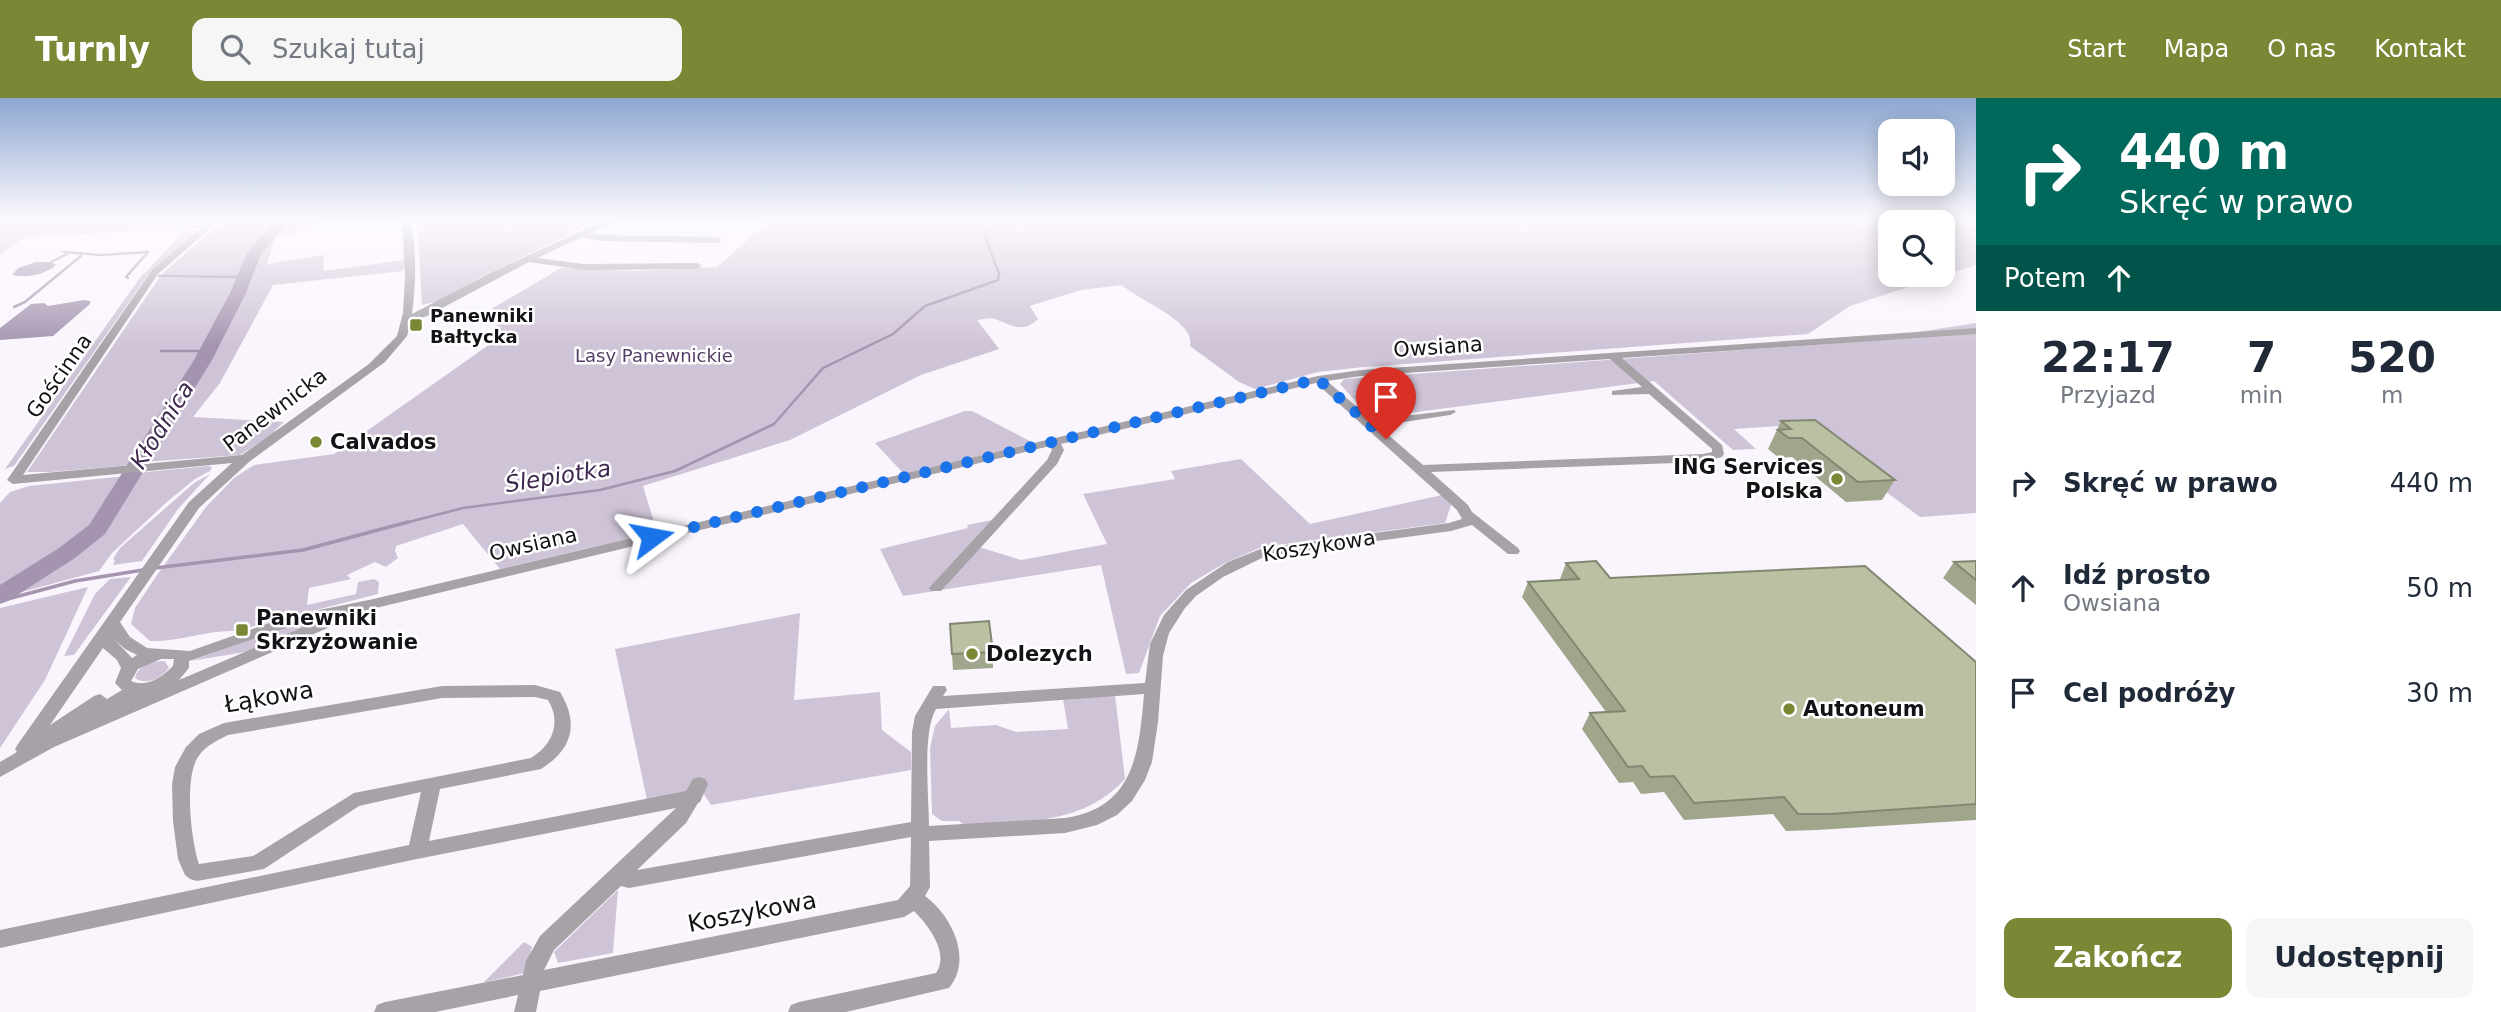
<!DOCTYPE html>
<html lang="pl">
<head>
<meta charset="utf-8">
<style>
	:root { --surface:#fff; --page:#f6f6f7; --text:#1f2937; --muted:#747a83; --accent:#7a8735 }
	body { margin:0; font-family:"DejaVu Sans",sans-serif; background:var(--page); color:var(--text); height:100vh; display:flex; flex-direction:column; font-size:26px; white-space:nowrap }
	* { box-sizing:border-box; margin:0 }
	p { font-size:23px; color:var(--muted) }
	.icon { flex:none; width:38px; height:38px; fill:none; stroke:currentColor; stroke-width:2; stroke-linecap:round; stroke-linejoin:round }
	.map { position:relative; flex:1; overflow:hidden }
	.drawer { display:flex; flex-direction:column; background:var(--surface); width:525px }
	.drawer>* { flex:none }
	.hud { background:#00695c; color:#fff; overflow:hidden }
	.buttons { position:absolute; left:1878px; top:21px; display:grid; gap:14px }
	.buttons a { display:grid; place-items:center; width:77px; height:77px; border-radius:14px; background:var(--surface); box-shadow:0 4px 18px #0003; font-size:35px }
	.pin { position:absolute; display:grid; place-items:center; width:60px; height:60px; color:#fff; margin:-72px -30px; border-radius:50% 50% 50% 0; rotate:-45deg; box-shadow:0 0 7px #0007 }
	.pin .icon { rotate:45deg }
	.me { position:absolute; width:77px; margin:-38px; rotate:77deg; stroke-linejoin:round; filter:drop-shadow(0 0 5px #0008) }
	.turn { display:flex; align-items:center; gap:24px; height:147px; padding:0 28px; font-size:32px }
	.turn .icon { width:91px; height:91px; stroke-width:2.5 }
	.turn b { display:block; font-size:49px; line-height:60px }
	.then { display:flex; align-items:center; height:66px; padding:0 28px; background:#0003; gap:14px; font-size:26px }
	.eta { display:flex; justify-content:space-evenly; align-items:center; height:119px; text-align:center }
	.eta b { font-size:42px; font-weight:600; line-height:49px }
	.action { display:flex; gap:14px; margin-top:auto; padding:14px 28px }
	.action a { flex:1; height:80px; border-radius:14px; background:var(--accent); color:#fff; font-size:28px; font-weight:600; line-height:80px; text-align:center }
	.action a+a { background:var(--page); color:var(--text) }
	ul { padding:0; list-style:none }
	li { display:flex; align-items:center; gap:21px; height:105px; padding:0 28px }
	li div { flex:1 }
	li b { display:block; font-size:26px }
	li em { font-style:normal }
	header { display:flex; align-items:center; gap:42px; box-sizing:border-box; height:98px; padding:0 35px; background:var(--accent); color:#fff }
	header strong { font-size:33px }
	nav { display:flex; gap:38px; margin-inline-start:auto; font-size:24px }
	.search { width:490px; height:63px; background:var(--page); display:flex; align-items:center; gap:18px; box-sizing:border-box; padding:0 24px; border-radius:14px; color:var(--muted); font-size:26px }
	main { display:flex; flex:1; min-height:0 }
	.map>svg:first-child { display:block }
	.green { fill:#cfc4d7; fill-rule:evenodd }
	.water { fill:#a494af }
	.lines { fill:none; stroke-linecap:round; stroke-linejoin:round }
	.stream-far1 { stroke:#a494af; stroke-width:2.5 }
	.stream { stroke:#a494af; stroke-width:3.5 }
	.river { fill:#a494af; fill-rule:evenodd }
	.minor { fill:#a6a2a8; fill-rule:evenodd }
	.wall { fill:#a0a68b }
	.building { fill:#bac1a2; stroke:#828771; stroke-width:2 }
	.route { stroke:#1a73e8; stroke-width:12; stroke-dasharray:0 21.6 }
	.poi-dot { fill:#7a8735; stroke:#fff; stroke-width:2.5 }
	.labels { text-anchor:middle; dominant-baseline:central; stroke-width:5; stroke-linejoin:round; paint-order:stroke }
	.far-poi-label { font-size:18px; font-weight:bold; fill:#151217; stroke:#fff; text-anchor:start }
	.far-park-label { font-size:18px; fill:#553c65; stroke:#fff }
	.street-label { font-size:21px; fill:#151217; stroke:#fff }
	.poi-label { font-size:21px; font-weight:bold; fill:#151217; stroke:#fff; text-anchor:start }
	.water-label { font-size:23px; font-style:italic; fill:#3f264e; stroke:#fff }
	.near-street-label { font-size:24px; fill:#151217; stroke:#fff }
</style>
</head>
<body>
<header>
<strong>Turnly</strong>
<div class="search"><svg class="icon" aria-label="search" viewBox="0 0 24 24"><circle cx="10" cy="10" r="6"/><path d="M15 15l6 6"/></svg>Szukaj tutaj</div>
<nav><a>Start</a><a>Mapa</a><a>O nas</a><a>Kontakt</a></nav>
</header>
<main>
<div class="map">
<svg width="1976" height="914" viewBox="0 0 1976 914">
	<rect width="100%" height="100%" fill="#faf5fd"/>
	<g class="green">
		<polygon points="0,121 214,121 204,130 24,139 0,157"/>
		<polygon points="225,121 281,121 252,155 242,178 161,177"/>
		<polygon points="288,121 316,121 313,132 275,138 267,166 324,157 323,173 405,162 403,173 273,187 220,285 193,319 284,324 274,333 277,334 240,357 143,364 209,259 258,155"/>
		<polygon points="417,121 601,121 477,181 443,202 422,207"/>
		<path d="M771 121H1976V167L1850 208 1808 236 1364 269 1318 274 1255 291 1239 284 1190 248C1196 223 1139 203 1122 187L1081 192 1030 208 1038 221C1023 236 1011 227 995 221 990 219 983 221 977 222L999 251 921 277 790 342 643 388 657 434 500 471 463 426 396 448 395 453 398 460 386 469 375 464 347 477 351 481 309 490 307 507 356 496 358 484 374 481 379 484 378 496 235 533C206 532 179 544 150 543L131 526 135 510 157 477 206 409 234 380 254 367 334 356 500 239 493 210 561 170 636 173 717 169ZM1890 124H1942V177H1890Z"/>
		<polygon points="201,132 150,174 14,368 5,371 139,181 185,133"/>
		<polygon points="234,179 242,181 198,264 130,367 51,374 27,374 159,180"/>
		<polygon points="1976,225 1976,415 1920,419 1795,327 1734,331 1756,351 1733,352 1654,283 1371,320 1340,286 1344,281 1852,244"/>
		<polygon points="965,313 972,313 1030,343 1029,346 904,376 875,345"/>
		<polygon points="1241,361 1310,426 1442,397 1452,404 1445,425 1262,449 1225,465 1191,485 1160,518 1139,575 1126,576 1101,467 903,498 880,451 968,430 967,427 997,421 979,449 1021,462 1107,446 1083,396 1175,381 1171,373"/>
		<polygon points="209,368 212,369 210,373 195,381 168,403 112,455 99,473 0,500 73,454 105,426 136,375"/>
		<polygon points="210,376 178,411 142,463 113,467 115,462 113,461 120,450 194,385"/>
		<polygon points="126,378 92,432 63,455 0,495 0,405 10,394 29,388"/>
		<polygon points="131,479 74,557 64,558 95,496 110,481"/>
		<polygon points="88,489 45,582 0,650 0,510"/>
		<polygon points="800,515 794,602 880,594 882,632 911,654 911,672 711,707 703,695 647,702 615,551"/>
		<polygon points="324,521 251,553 191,563 294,525"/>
		<path d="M165 563 169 570C161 580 147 588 135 580 138 567 153 563 165 563Z"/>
		<path d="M1115 597 1125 681C1082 728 1023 723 964 727L959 723H942L932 716 930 650 935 628 949 611 951 630 996 627 1016 634 1068 631 1063 601Z"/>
		<polygon points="618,792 613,855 558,865 554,854"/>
		<polygon points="524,844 532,849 525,875 483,885"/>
	</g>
	<g class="water">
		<path d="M36 164H51L56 167C44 177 27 180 12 177L18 170Z"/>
		<polygon points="84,202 90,203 90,206 53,238 0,242 0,230 31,206 44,205 48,208"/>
	</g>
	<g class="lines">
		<g class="stream-far1">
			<polyline points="64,154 101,157 148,154 126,179 128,180"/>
			<polyline points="51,164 67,156"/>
			<polyline points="159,178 244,179"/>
			<polyline points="14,209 25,204 81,158"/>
			<polyline points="161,253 207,253"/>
			<polyline points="401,426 463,410 600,392 675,373 774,326 823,270 893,236 925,208 998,182 999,175 984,137 1004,121"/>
		</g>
		<g class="stream">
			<polyline points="155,470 303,452 408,424"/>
			<polyline points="0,503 75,483 143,472"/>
		</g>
		<polygon class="river" points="277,121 291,121 261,156 246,195 212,262 105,436 75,460 8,503 0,506 0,487 59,450 89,427 194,262 230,195 247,155"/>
		<path class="minor" d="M212 121H221L158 176 23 377 242 357 369 266 397 238 403 215 405 180 402 121H410C417 151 416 185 412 216L492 174 607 121H617L590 135 603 137 718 139 722 142 718 145 603 143 582 139 537 160 584 166 697 165 702 168 697 171 584 172 529 164 427 218 411 223 407 238 385 264 249 364 199 410 120 524 130 539 147 550 190 553 289 518 369 502 1318 278 1361 272 1976 230V236L1622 260 1722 347 1724 356 1722 359 1703 364 1431 374 1468 407 1472 414 1518 450 1520 453 1518 456H1508L1472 427 1451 433 1266 458 1223 479 1196 498 1185 510 1169 535 1163 558 1158 624 1152 664 1145 682 1132 703 1117 717 1097 727 1065 735 929 743 930 789 925 798C952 818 973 861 949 890L846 914H788L791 907 799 904 936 875C950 855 928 827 914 813L904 819 540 893 536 914H514L518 897 435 914H374L377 907 385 904 523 877 526 863 540 838 676 710 417 761 0 850V832L409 747 421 694 359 708 264 771 197 783 190 781 185 777 178 761 173 723 172 686 175 669 186 649 199 636 224 625 442 588 535 587 560 594C579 625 573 651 541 671L440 691 429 743 686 693 693 681 699 679 705 681 708 686 700 704 698 705 686 725 637 772 911 724 912 634 915 618 933 588H945L947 592 943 598 1145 585 1150 546 1164 517 1186 492 1228 464 1263 450 1449 425 1462 421 1457 412 1316 285 1061 346 1064 352 1057 366 941 493H931L929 490 1047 362 1052 352 1050 348 355 515 353 519 54 649 0 679V664L17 654 15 651 18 646 189 404 232 365 13 386 7 382 152 172ZM1610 261 1642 289 1612 293V297L1649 296 1712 351V354L1703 356 1423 367 1378 328 1450 317 1456 314 1454 312 1372 322 1327 283 1361 278ZM320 522 179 582 189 570V563L297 526ZM115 542 125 551 137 557 132 560ZM103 550 117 562 121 570 115 585 122 592 107 601 100 596 94 598 50 627ZM161 561H174L173 568C162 579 147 590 131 583L138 571ZM1144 596C1139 655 1134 710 1065 720L929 728C929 699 922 634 936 611ZM535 599 548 602C562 625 552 647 531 660L354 695 253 758 199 766C191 743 184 680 198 659 205 648 216 643 228 637L442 600ZM911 739 910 788 898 802 544 872 554 852 621 788 629 790Z"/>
	</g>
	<g class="wall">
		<polygon points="1781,323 1895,382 1882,402 1846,404 1792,359 1779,360 1768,351"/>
		<polygon points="1976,463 1976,507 1943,480 1954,464"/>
		<polygon points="1566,465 1610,480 1976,564 1976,722 1817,732 1786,733 1773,716 1684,722 1664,694 1641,696 1633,684 1619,685 1582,631 1590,615 1606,614 1522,499 1528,484 1561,482 1560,481"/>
		<polygon points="950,526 993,554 993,570 953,572"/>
	</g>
	<g class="building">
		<polygon points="1815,322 1895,382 1858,384 1802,340 1789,340 1778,332 1791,331 1781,323"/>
		<polygon points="1596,463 1610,480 1865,468 1976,564 1976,706 1830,716 1798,716 1784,699 1694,705 1674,678 1650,679 1642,668 1628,669 1590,615 1625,613 1528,484 1579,481 1566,465"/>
		<polygon points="1976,463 1976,482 1954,464"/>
		<polygon points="989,523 993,554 952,556 950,526"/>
	</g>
	<linearGradient id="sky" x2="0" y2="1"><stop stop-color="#8da7d1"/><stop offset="0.49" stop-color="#fdfafe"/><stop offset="1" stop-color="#fdfafe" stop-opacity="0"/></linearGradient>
	<rect width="1976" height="249" fill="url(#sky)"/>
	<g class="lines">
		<polyline class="route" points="652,439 1318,281 1386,341"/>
	</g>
	<g class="poi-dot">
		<rect x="409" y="220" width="14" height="14" rx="3.5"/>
		<circle cx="316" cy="344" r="7"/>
		<circle cx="1837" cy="381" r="7"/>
		<rect x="235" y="525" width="14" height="14" rx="3.5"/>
		<circle cx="972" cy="556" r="7"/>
		<circle cx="1789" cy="611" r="7"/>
	</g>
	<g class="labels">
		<g class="far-poi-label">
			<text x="430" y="217">Panewniki<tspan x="430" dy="21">Bałtycka</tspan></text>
		</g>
		<g class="far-park-label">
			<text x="654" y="257">Lasy Panewnickie</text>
		</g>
		<g class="street-label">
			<text transform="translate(1438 249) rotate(-4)">Owsiana</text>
			<text transform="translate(59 278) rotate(-55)">Gościnna</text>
			<text transform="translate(275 312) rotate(-37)">Panewnicka</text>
			<text transform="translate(533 446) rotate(-13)">Owsiana</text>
			<text transform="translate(1319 448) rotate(-9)">Koszykowa</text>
		</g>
		<g class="poi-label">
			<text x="330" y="344">Calvados</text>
			<text x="1823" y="369" text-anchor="end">ING Services<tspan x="1823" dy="24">Polska</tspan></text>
			<text x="256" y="520">Panewniki<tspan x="256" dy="24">Skrzyżowanie</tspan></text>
			<text x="986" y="556">Dolezych</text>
			<text x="1803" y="611">Autoneum</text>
		</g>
		<g class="water-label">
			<text transform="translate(162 327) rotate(-58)">Kłodnica</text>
			<text transform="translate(558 378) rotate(-9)">Ślepiotka</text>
		</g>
		<g class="near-street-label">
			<text transform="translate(269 599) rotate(-10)">Łąkowa</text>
			<text transform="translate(752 814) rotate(-11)">Koszykowa</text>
		</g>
	</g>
</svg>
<div class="buttons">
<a><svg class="icon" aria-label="sound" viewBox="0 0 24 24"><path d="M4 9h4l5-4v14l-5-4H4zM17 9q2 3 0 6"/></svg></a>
<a><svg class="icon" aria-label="search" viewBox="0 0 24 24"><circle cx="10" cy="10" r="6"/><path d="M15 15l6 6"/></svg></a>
</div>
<div class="pin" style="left:1386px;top:341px;background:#d93025"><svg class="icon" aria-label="arrive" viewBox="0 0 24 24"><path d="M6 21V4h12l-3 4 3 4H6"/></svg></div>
<svg class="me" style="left:652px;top:439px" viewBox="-20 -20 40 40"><path d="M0-17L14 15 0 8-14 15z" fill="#1a73e8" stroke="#fff" stroke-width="4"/></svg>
</div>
<section class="drawer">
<div class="hud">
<div class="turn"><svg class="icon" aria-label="right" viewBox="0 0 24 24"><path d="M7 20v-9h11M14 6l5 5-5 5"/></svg><div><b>440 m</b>Skręć w prawo</div></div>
<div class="then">Potem<svg class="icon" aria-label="ahead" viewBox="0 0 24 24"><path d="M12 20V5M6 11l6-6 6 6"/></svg></div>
</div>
<div class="eta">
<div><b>22:17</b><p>Przyjazd</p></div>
<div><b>7</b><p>min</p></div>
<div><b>520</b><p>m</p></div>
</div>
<ul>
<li><svg class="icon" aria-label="right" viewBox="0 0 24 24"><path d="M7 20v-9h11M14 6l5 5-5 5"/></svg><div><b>Skręć w prawo</b></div><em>440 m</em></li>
<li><svg class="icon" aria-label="ahead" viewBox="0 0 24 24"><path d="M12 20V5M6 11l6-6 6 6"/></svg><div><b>Idź prosto</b><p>Owsiana</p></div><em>50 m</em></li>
<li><svg class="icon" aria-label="arrive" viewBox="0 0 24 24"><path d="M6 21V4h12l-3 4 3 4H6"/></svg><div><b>Cel podróży</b></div><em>30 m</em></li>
</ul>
<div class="action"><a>Zakończ</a><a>Udostępnij</a></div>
</section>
</main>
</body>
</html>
